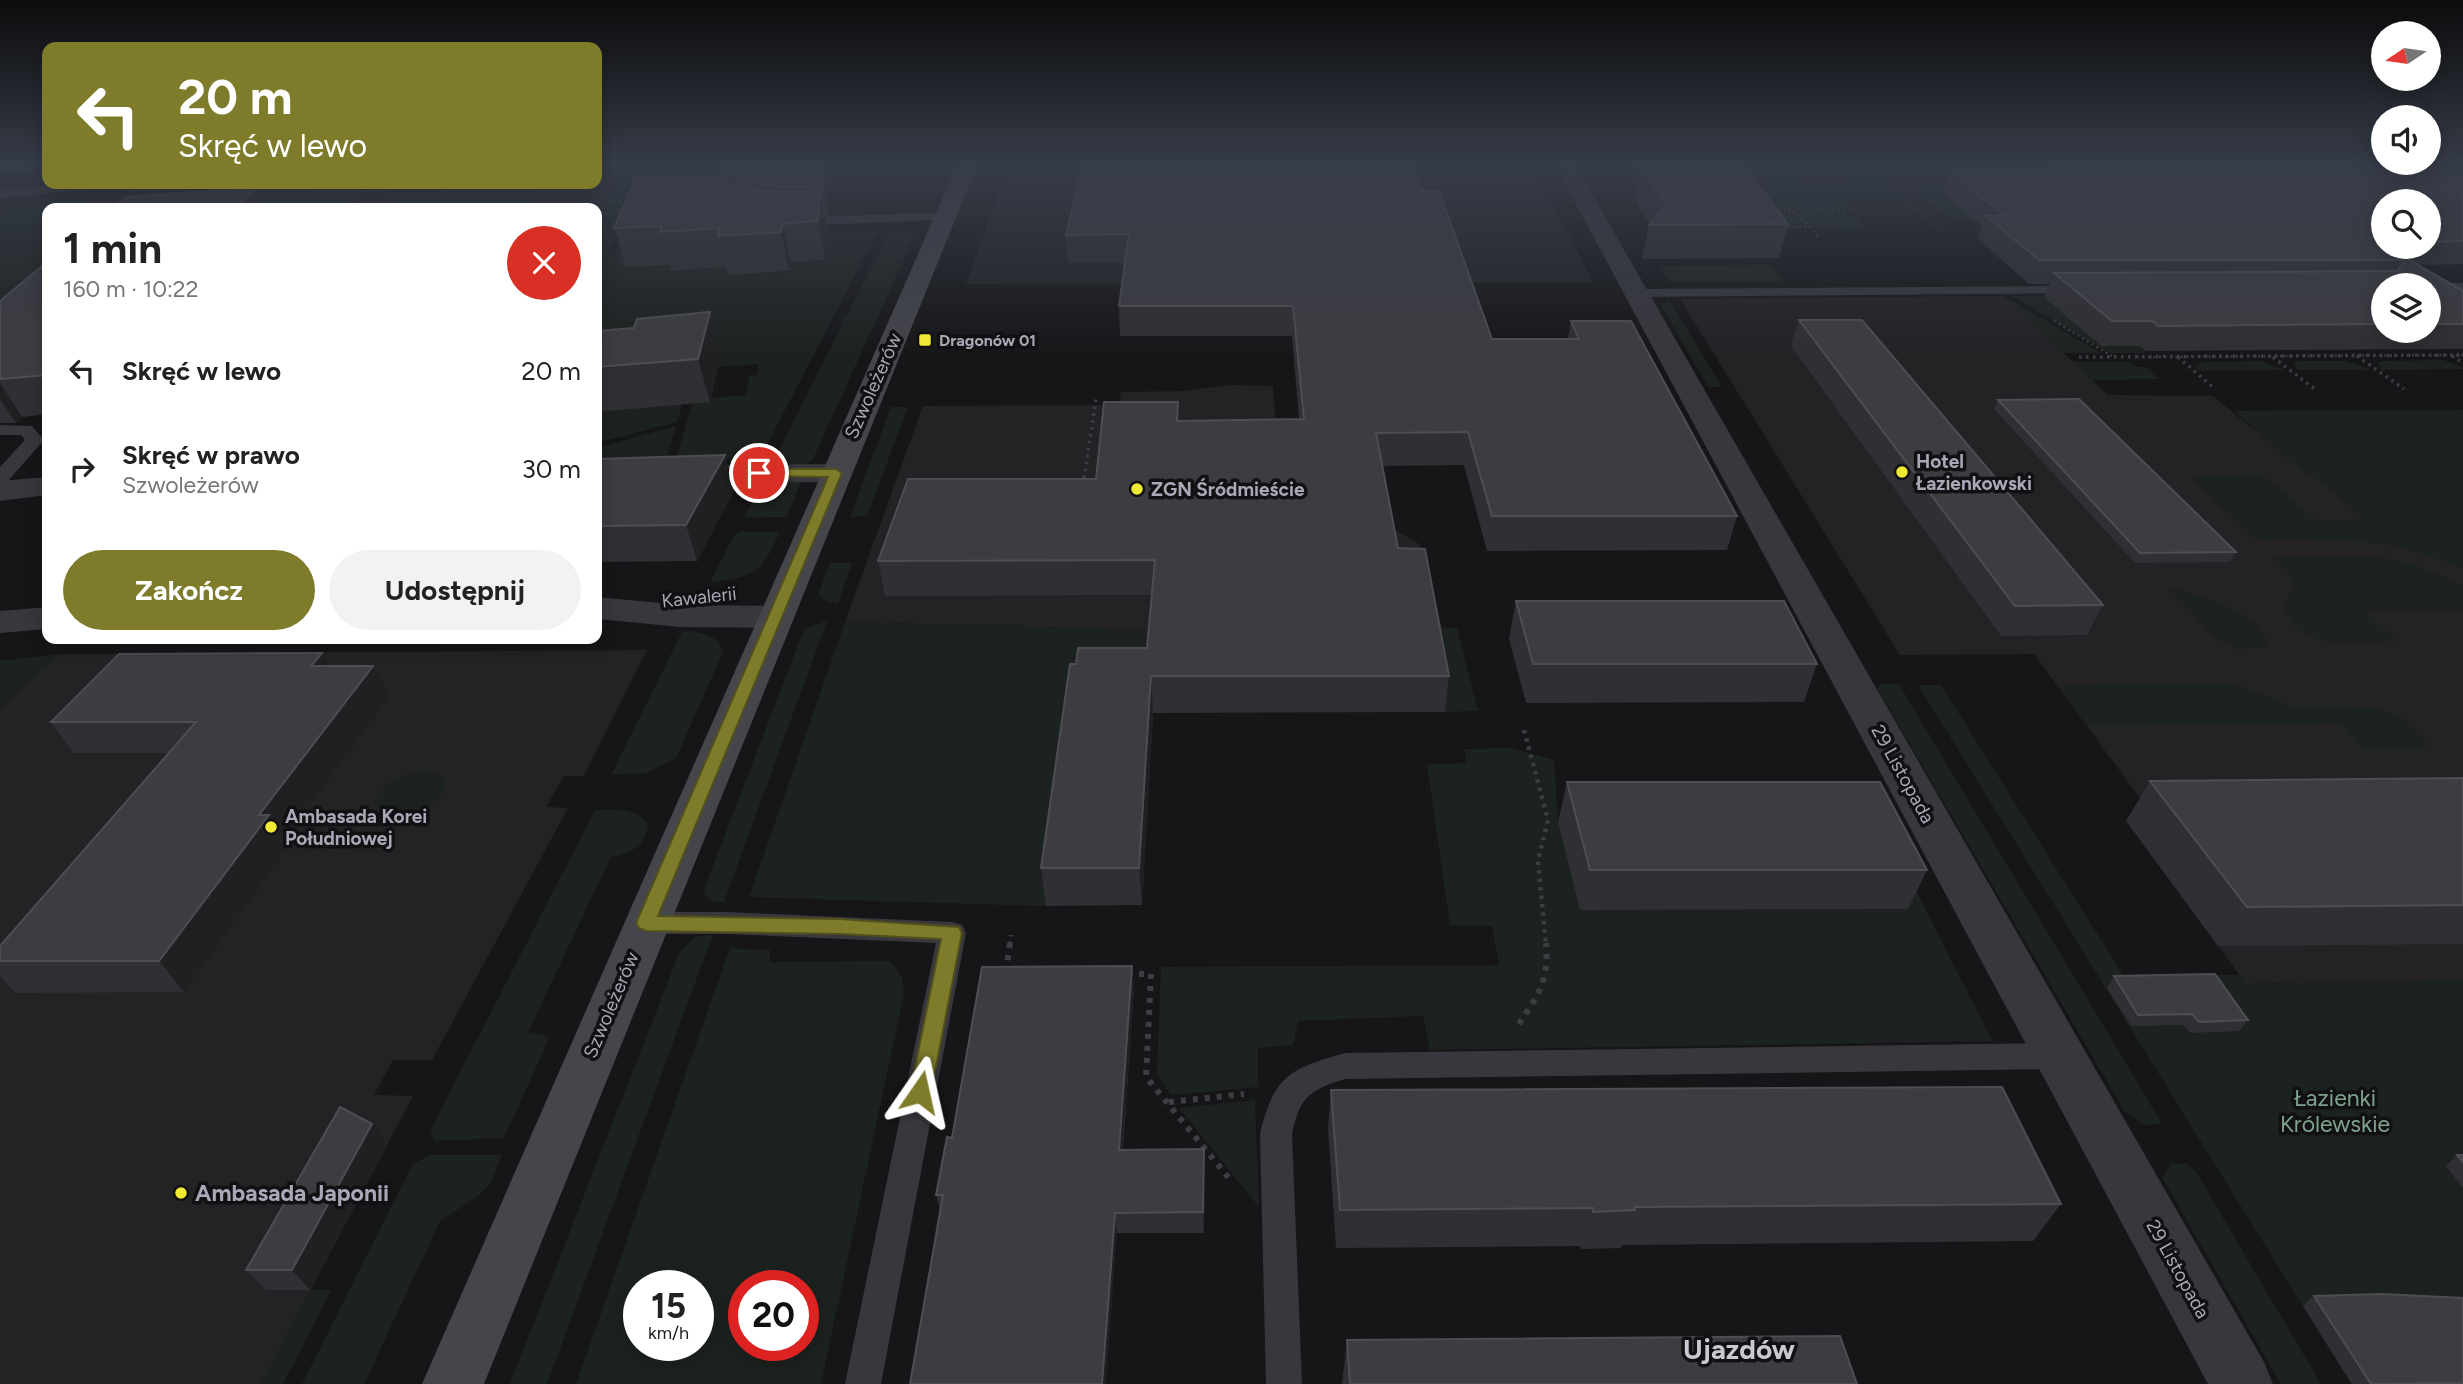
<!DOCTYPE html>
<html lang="pl">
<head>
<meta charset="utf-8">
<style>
	:root { --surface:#fff; --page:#f2f2f2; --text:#222; --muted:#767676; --accent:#7e7c2b }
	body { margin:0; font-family:Figtree,sans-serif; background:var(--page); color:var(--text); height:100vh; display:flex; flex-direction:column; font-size:26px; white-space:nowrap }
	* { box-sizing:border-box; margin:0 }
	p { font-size:23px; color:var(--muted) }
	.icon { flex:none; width:38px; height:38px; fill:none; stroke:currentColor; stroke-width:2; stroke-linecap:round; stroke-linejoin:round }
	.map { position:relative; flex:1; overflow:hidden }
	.details { position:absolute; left:42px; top:203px; width:560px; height:441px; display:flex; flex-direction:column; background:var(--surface); border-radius:14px; box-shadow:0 4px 18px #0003 }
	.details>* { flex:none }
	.banner { position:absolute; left:42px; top:42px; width:560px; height:147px; border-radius:14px; box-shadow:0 4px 18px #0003; background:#7e7c2b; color:#fff; overflow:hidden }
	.needle { width:46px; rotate:257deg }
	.controls { position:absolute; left:2371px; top:21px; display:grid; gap:14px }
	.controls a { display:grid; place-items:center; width:70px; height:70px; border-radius:50%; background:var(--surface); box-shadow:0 4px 18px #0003; font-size:35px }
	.speed { position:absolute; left:623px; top:1270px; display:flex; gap:14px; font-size:35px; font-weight:700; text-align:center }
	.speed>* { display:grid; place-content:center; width:91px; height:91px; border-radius:50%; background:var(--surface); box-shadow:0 4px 18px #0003; line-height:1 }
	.speed small { font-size:18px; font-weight:400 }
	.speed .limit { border:10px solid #d22; background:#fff; color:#111 }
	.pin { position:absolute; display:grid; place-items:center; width:60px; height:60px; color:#fff; margin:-30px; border:4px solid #fff; border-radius:50%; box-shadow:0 2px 7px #0007 }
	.me { position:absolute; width:77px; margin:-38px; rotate:11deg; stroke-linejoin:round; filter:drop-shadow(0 0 5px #0008) }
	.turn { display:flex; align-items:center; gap:24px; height:147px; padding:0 21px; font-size:32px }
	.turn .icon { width:91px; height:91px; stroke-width:2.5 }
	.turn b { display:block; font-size:49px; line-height:60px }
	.round { display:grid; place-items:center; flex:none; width:74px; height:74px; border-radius:37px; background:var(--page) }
	.head { display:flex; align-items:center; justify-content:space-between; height:119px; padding:0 21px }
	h1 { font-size:42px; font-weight:700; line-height:52px }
	.primary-button { display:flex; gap:14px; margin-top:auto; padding:14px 21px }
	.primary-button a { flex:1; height:80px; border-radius:42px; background:var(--accent); color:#fff; font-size:28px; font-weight:700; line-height:80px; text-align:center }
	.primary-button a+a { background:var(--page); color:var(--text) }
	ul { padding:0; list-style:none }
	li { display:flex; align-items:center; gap:21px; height:98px; padding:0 21px }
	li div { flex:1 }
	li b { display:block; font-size:26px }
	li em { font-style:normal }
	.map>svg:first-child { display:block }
	.built { fill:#232225 }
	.green { fill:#1c221f; fill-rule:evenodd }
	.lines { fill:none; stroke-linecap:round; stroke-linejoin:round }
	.path-far3 { stroke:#3d3d43; stroke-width:2.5; stroke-dasharray:2 3.5; stroke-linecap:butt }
	.path-far2 { stroke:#3d3d43; stroke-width:3.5; stroke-dasharray:2.5 4.5; stroke-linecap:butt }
	.path-far1 { stroke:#3d3d43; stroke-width:4.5; stroke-dasharray:3.5 5; stroke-linecap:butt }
	.path { stroke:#3d3d43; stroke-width:6; stroke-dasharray:5 7; stroke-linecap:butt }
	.lane { fill:#38373d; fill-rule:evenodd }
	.street { fill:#38373d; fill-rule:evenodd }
	.secondary { fill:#45454c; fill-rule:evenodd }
	.primary { fill:#54535b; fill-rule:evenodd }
	.wall { fill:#302f33; fill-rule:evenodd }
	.shaded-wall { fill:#202022 }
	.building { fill:#3d3c41; stroke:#4e4d54; stroke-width:2 }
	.route { fill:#7e7c2b; stroke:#52511c; stroke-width:2 }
	.poi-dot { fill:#efe936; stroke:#111113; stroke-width:2.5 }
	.labels { text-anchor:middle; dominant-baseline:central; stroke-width:7; stroke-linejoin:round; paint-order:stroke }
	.far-poi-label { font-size:16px; font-weight:bold; fill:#a8a8b7; stroke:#111113; text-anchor:start }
	.street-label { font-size:19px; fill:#a8a8b7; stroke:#111113 }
	.poi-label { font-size:19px; font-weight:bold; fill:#a8a8b7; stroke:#111113; text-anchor:start }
	.near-park-label { font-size:23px; fill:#7fa28c; stroke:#111113 }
	.near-poi-label { font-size:23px; font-weight:bold; fill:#a8a8b7; stroke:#111113; text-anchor:start }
	.near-quarter-label { font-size:28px; font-weight:bold; fill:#c9c9d3; stroke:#111113 }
</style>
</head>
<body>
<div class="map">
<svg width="2463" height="1384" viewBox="0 0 2463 1384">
	<rect width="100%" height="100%" fill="#161618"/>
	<g class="built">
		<polygon points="1009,163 1532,163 1593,282 966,284"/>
		<polygon points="2003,296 2108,395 2213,396 2252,428 2463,428 2463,980 2246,984 2127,821 2156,820 2034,654 1900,655 1680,299"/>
		<polygon points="1231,385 1273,386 1278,452 1382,529 1397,531 1419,544 1424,553 1442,628 1153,630 845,622 923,406 1119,405 1121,392 1183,391"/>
		<polygon points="647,650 584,776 564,776 546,807 568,808 432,1060 393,1060 374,1095 413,1096 261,1384 0,1384 0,709 59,654"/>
	</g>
	<g class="green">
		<polygon points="625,163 699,163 661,192 638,200 547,197 589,193"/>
		<path d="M1769 163H1801L1808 173C1792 183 1768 179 1752 171L1774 170Z"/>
		<path d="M1816 163H1874L1891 178C1867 178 1835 182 1816 163Z"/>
		<polygon points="1916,163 2021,163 2038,170 1916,171 1913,169"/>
		<polygon points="250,184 362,184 356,190 245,186"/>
		<polygon points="513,184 548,186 544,194 538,196 437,193 454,188"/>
		<path d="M1865 186C1904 190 1918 206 1945 232L1935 229 1903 200H1845L1853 209 1828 205 1707 206 1675 188Z"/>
		<path d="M1928 186H1988L1944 194 1967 213 1990 221C1954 221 1944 216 1918 193V189Z"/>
		<polygon points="240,190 355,194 346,204 309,208 220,208"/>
		<polygon points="432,196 534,199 529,208 350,208"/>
		<polygon points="93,197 79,208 47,208 47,327 0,349 0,216 13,206"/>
		<polygon points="543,200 629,202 607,255 615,254 631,215 673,263 672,271 703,269 705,260 758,274 789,272 791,262 825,260 785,230 878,232 762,454 753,454 749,459 676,460 697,385 706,398 746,395 749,376 757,375 758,364 718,367 720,354 597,375 597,208 534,208 538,202"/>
		<polygon points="1800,207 1828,207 1856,214 1863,224 1860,228 1850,229 1772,227 1761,213 1791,213"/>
		<polygon points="890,231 909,232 914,237 812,461 803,465 772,465 843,323 841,322 844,316 847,315"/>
		<polygon points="1771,265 1783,281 1669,281 1660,266"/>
		<polygon points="2383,294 2384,307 2140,346 2146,351 2144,353 2110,353 2012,296"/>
		<polygon points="2004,296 2101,353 2063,353"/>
		<polygon points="1669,300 1722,387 1708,387 1661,305"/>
		<polygon points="2443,360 2463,367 2463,369 2381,370 2378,363 2382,361"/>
		<polygon points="2261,361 2286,370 2199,371 2196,366 2203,362"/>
		<polygon points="2298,361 2346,361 2371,370 2297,370 2293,364"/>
		<polygon points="2073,362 2131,362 2136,367 2146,367 2160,379 2091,380"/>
		<polygon points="686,393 677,422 597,443 597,403"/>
		<polygon points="891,407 908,407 867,516 850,517"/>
		<path d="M2463 410V569C2390 535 2333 540 2255 539L2190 477 2263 474 2317 522 2367 521 2312 474H2306L2234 411Z"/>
		<polygon points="676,426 666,460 597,460 597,448"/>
		<polygon points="764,480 801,481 787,517 748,517 745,515"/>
		<path d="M741 532H780C761 572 757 577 710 582L734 535Z"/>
		<path d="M2273 557H2378L2412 564 2463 586V610H2363L2396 641C2356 641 2302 653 2284 608L2295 585 2289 573Z"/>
		<polygon points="830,563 852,563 838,603 828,602 818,595"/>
		<path d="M2166 586C2195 596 2258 610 2268 642L2265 646 2237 650 2228 641H2218Z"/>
		<polygon points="827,621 724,902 714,902 704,895 706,884 803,632 806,628"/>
		<polygon points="845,622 1153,630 1457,628 1478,711 1445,712 1435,661 1152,661 1046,906 749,897"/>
		<path d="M683 630C700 633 718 633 723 652L676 758 646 773 611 775Z"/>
		<polygon points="59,654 0,709 0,661"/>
		<polygon points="1883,684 1899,684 2162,1124 2144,1125 2125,1112 1877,688"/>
		<polygon points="2234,684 2290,706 2370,707 2390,713 2404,720 2428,743 2424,750 2365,750 2339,723 2088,726 2058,685"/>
		<polygon points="1918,685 1941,685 2123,975 2240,975 2247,984 2463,980 2463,1384 2351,1384"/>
		<polygon points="1510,748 1554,760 1558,822 1581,910 1907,909 1873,805 1992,1041 1430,1050 1423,1016 1298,1021 1293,1045 1258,1048 1258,1087 1171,1095 1157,1074 1161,967 1499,965 1492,926 1450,925 1427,764 1467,763 1464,749"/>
		<path d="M427 770 445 777C451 809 384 832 375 801 385 780 404 773 427 770Z"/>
		<path d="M595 810C615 810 636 806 648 825 645 846 631 854 611 857L528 1032 542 1034 549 1039 504 1138 434 1141 430 1131Z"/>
		<polygon points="713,934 547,1384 510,1384 680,951 695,937"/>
		<path d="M730 948 770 950V962L890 961 902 977 904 994 821 1384H576ZM639 1286H698V1346H639ZM744 1286H803V1346H744Z"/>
		<polygon points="1255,1100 1259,1207 1179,1108"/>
		<polygon points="430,1155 502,1155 490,1184 479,1195 440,1221 364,1384 302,1384 413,1164"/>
		<polygon points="2186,1163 2196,1172 2321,1384 2281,1384 2162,1177 2171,1164"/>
		<polygon points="310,1290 331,1290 283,1384 261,1384"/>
	</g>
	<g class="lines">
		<g class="path-far3">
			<polyline points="1882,163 1904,182"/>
			<polyline points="2024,163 2045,173"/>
			<polyline points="1907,172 1954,172"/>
			<polyline points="1895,173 1907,172 1912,163"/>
			<polyline points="185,186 545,198"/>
			<polyline points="130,191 187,186"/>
			<polyline points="602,200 629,201"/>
			<polyline points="349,205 366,184"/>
			<polyline points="321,208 423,196"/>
			<polyline points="1773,210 1788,210 1792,207 1858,210"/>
			<polyline points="1788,210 1797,213 1820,238"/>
			<polyline points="1782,227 1810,227"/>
			<polyline points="2054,321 2112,356"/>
			<polyline points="2137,357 2463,355"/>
		</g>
		<g class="path-far2">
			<polyline points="2357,356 2404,389"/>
			<polyline points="2452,356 2463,363"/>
			<polyline points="2079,357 2463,355"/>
			<polyline points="2178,357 2215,389"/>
			<polyline points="2273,357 2316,390"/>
			<polyline points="1083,485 1096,399"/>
		</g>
		<g class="path-far1">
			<polyline points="1524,730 1548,820 1538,861 1546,945"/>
			<polyline points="1010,945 1011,935"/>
		</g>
		<g class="path">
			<polyline points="1006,972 1010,943"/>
			<polyline points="1127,974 1151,974 1146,1077 1233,1183"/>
			<path d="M1519 1024C1539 994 1549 981 1546 943"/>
			<polyline points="1169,1102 1244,1094"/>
		</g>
		<g class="lane">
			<path d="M714 163H726C736 178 726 193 739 208L737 211H727L719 201 718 169Z"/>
			<polygon points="65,184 107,184 101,188 0,198 0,190"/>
			<polygon points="947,212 952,213 952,219 795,226 788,222 795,218"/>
			<polygon points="2429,283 2463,283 2463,291 2429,291 2429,285 2423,285"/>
			<polygon points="2078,286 2083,287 2085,290 2083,293 1637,297 1630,293 1637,289"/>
			<polygon points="0,425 32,426 44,440 7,482 0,484 0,467 25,440 21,435 0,435"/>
			<polygon points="646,912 727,912 952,922 962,925 966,933 881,1384 845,1384 936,943 727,934 646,934 636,930 632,923 636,916"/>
			<path d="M2060 1043 2071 1047 2075 1056 2071 1065 2060 1069 1345 1079C1309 1090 1300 1097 1292 1134L1302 1384H1266L1260 1134C1274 1075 1290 1069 1345 1053Z"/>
		</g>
		<g class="street">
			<polygon points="1554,163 1574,163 2264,1362 2273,1384 2208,1384"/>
			<polygon points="836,464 847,466 852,473 847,480 836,482 597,484 597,466"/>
			<polygon points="47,477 47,495 0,501 0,481"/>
			<polygon points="597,597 681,605 776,606 789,609 794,617 789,625 776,628 681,627 597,619"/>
			<polygon points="47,607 47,629 0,633 0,611"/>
		</g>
		<polygon class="secondary" points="958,163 978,163 484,1384 422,1384"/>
		<polygon class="primary" points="0,163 47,163 47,168 0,173"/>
	</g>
	<g class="wall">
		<polygon points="1630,163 1742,163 1788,224 1779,258 1642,259 1649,225 1650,224 1638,205"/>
		<path d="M2035 163H2139L2145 167 2463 176V264L2418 265 2463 291V349L2146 351 2140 346H2101L2044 297 2050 284H2029L1977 238 1982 226 1943 193 1950 172 2046 171ZM2384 201H2429V247H2384ZM2384 285H2429V331H2384Z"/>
		<polygon points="727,171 830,187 828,216 825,216 827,230 825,260 791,262 789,271 728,275 726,267 671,271 670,265 626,267 614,228 722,180 730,183"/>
		<polygon points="1421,191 1492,339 1568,339 1571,321 1737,516 1727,550 1487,551 1464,465 1382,466 1398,548 1449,676 1445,712 1153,713 1142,905 1046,906 1041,868 1076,664 1147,648 1152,595 885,596 878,561 1096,479 1178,402 1178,421 1299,419 1292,336 1120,336 1119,306 1125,263 1068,263 1066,235"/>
		<polygon points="47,262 47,414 22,417 16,423 0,423 0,301"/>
		<polygon points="710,312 721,354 710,402 597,412 597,331 634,328"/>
		<polygon points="1799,320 2103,605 2087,635 2001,636 1791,346"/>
		<polygon points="1998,400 2236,552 2230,562 2135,563 1994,409"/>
		<polygon points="597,459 734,490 697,561 597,562"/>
		<polygon points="1516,601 1817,664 1804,702 1526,703 1509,639"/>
		<polygon points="322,653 329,666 389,697 285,839 289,846 184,992 15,993 0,976 0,946 169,753 74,753 51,722"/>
		<polygon points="2463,778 2463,944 2218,946 2126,821 2150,781"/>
		<polygon points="1567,782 1927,870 1908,909 1580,910 1558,822"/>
		<polygon points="1132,966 1134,988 1123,1150 1204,1149 1204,1233 1117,1233 940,1210 936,1195 952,1138"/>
		<polygon points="2114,976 2248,1020 2239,1031 2191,1033 2183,1025 2131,1026 2107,988"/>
		<polygon points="1331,1090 2061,1204 2033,1241 1622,1245 1621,1248 1581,1249 1580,1246 1336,1248 1328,1129"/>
		<polygon points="387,1145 310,1290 266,1290 246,1270"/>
		<polygon points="2457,1155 2463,1155 2463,1188 2446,1166"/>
		<polygon points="2314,1296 2463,1298 2463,1384 2352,1384 2303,1306"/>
		<polygon points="1347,1340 1350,1384 1342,1384"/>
	</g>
	<g class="shaded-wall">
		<polygon points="597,163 625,163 597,221 597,208 543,208 536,187 597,184"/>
		<polygon points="824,163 895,163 830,187 828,216 823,188"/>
		<polygon points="256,188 265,208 236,208"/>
		<polygon points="820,192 827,230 825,260 818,221"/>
		<polygon points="782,224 791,262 789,271 781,232"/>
		<polygon points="710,312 721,354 710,402 698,359"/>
		<polygon points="0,383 22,417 16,423 0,399"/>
		<polygon points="725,455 734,490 697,561 686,525"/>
		<polygon points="322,653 339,683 311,666"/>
		<polygon points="373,666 389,697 285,839 289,846 184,992 159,961 259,815"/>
		<polygon points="1151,676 1153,713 1142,905 1139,868"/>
		<polygon points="1132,966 1134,988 1121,1171 1119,1150"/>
		<polygon points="372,1124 387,1145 310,1290 292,1270"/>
		<polygon points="1204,1149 1204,1233 1203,1212"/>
		<polygon points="1115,1213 1117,1233 1106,1384 1102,1384"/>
	</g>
	<g class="building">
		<polygon points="727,163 824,163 823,188 778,187 737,180 727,171"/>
		<polygon points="1083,163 1412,163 1421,191 1439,191 1492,339 1579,339 1571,321 1631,321 1737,516 1492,516 1468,432 1376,433 1398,548 1425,549 1449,676 1151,676 1139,868 1041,868 1070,664 1076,664 1078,648 1147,648 1155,560 878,561 908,479 1096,479 1104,402 1178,402 1177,421 1304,419 1293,306 1119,306 1129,234 1066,235"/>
		<polygon points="1642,163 1742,163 1788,224 1649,225 1667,205 1644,173"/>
		<polygon points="2073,163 2139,163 2145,167 2441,165 2463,176 2463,241 2429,242 2429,201 2384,201 2384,242 2379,242 2384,245 2384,247 2387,247 2463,291 2463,324 2429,324 2429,285 2384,285 2384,324 2158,326 2152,321 2112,321 2054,273 2398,271 2405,260 2039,260 1986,216 2005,216 1950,172 2083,171"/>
		<polygon points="712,172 722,180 740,187 765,191 820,192 818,221 782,224 781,232 718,236 720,228 660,232 662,226 614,228 636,177"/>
		<polygon points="539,184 586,184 536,187"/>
		<polygon points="256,188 236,208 112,208 126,197"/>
		<polygon points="47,262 47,375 0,379 0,301"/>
		<polygon points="710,312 698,359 597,367 597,331 634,328 637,319"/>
		<polygon points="1799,320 1862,320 2103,605 2015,606"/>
		<polygon points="2079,399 2236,552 2140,553 1998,400"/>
		<polygon points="725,455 686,525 597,526 597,459"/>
		<polygon points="1516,601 1784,601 1817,664 1533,664"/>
		<polygon points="322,653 311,666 373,666 259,815 269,815 159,961 0,961 0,946 196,722 51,722 119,654"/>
		<polygon points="2463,778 2463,905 2247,907 2150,781"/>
		<polygon points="1567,782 1880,782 1927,870 1590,870"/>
		<polygon points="1132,966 1119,1150 1204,1149 1203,1212 1115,1213 1102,1384 910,1384 943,1195 936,1195 947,1137 952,1138 982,967"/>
		<polygon points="2215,974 2248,1020 2199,1022 2192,1014 2138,1015 2114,976"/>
		<polygon points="2002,1087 2061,1204 1635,1207 1635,1210 1593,1212 1593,1208 1340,1210 1331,1090"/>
		<polygon points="340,1107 372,1124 292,1270 246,1270"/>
		<polygon points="2457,1155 2463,1155 2463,1162"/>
		<polygon points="2382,1294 2463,1298 2463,1383 2371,1384 2314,1296"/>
		<polygon points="1840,1336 1857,1384 1350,1384 1347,1340"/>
	</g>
	<linearGradient id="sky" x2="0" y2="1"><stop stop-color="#0c0c0d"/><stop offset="0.46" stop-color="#363c48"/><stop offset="1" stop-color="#363c48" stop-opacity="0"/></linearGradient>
	<rect width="2463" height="357" fill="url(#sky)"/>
	<polygon class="route" points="759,469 836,469 842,473 658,916 840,919 959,927 962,933 931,1092 928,1099 920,1101 913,1099 910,1092 941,939 840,934 646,931 639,928 636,923 828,477 755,476 755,470"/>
	<g class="poi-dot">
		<rect x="918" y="333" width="14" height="14" rx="3.5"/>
		<circle cx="1902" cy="472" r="7"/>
		<circle cx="1137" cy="489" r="7"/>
		<circle cx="271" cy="827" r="7"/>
		<circle cx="181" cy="1193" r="7"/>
	</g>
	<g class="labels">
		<g class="far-poi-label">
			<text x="939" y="340">Dragonów 01</text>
		</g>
		<g class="street-label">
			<text transform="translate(873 386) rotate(-66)">Szwoleżerów</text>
			<text transform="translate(699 597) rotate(-6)">Kawalerii</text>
			<text transform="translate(1903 774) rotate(61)">29 Listopada</text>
			<text transform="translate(611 1005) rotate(-67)">Szwoleżerów</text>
			<text transform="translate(2178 1269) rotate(61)">29 Listopada</text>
		</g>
		<g class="poi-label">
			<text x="1916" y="461">Hotel<tspan x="1916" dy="22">Łazienkowski</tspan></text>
			<text x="1151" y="489">ZGN Śródmieście</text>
			<text x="285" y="816">Ambasada Korei<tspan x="285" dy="22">Południowej</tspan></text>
		</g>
		<g class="near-park-label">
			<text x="2335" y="1098">Łazienki<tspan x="2335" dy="26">Królewskie</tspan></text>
		</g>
		<g class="near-poi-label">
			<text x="195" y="1193">Ambasada Japonii</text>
		</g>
		<g class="near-quarter-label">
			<text x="1739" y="1349">Ujazdów</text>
		</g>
	</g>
</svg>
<div class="controls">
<a><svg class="needle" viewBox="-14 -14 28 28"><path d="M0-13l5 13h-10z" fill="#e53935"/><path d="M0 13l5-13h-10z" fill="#767676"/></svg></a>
<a><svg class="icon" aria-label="sound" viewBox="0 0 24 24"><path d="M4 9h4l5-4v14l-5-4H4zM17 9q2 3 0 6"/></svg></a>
<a><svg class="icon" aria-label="search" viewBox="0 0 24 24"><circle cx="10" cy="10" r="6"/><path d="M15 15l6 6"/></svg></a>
<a><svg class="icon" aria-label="layers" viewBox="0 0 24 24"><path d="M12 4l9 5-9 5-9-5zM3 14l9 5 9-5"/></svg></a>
</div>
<div class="speed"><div>15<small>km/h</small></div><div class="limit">20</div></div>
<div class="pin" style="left:759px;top:473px;background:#d93025"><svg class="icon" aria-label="arrive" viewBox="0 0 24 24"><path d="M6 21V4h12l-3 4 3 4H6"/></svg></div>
<svg class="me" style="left:920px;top:1092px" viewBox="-20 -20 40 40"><path d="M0-17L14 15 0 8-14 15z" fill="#7e7c2b" stroke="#fff" stroke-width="4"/></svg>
<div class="banner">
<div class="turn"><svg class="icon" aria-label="left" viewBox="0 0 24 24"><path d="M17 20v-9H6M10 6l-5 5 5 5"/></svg><div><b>20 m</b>Skręć w lewo</div></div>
</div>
<section class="details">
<div class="head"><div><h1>1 min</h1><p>160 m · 10:22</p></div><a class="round" style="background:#d93025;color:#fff"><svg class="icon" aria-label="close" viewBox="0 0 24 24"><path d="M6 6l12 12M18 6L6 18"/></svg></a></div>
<ul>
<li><svg class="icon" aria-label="left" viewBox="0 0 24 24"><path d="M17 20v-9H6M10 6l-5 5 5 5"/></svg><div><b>Skręć w lewo</b></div><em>20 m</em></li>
<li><svg class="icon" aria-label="right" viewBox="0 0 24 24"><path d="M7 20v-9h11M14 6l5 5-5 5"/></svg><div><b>Skręć w prawo</b><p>Szwoleżerów</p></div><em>30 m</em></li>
</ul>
<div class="primary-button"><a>Zakończ</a><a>Udostępnij</a></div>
</section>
</div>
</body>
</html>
